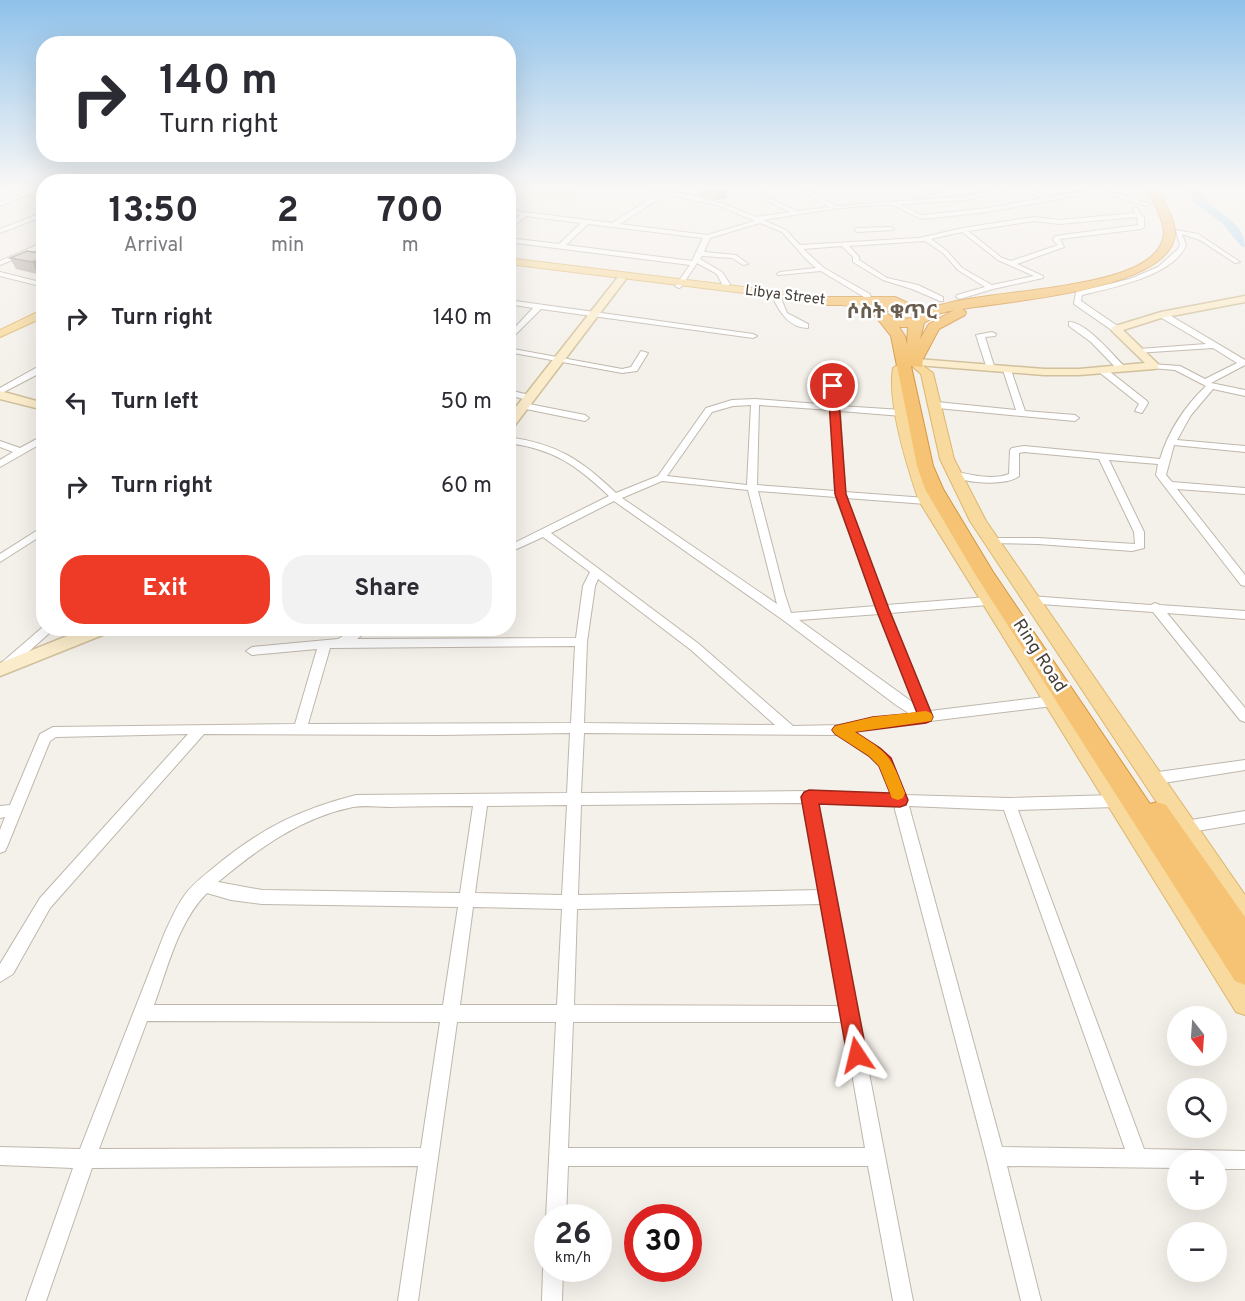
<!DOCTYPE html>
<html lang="en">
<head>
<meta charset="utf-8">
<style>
	:root { --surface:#fff; --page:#f2f2f3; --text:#2b2b33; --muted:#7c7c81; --accent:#ed3b27 }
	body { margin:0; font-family:Overpass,"Noto Sans Ethiopic",sans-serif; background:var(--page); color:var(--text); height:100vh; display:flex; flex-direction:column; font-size:22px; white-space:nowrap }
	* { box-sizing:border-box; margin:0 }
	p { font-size:20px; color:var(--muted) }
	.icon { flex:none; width:33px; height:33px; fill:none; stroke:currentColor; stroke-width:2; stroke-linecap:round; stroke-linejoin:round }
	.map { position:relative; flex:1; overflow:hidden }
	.side { position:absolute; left:36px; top:174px; width:480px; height:462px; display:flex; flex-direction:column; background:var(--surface); border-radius:24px; box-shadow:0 6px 24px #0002 }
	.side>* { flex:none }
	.guide { position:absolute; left:36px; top:36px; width:480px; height:126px; border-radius:24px; box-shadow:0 6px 24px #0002; background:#fff; color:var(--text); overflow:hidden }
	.needle { width:39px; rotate:163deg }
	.buttons { position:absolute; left:1167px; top:1006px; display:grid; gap:12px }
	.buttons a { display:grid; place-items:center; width:60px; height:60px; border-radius:50%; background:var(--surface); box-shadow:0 6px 24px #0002; font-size:30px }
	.speed { position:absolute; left:534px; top:1204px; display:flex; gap:12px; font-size:30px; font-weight:700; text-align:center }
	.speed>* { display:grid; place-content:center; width:78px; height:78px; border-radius:50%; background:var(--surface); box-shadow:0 6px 24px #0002; line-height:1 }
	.speed small { font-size:15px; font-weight:400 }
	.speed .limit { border:9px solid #d22; background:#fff; color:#111 }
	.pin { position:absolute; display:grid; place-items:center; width:51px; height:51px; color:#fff; margin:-26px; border:3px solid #fff; border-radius:50%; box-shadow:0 2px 6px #0007 }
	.me { position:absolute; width:66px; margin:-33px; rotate:350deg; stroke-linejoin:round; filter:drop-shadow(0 0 4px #0008) }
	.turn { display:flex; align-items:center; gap:21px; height:126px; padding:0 24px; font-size:27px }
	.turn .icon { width:78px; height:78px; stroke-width:2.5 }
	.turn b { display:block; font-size:42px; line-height:51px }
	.eta { display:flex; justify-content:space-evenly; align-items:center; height:102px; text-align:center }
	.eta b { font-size:36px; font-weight:700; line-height:42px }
	.button { display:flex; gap:12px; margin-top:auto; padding:12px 24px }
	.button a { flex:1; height:69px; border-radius:24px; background:var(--accent); color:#fff; font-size:24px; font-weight:700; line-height:69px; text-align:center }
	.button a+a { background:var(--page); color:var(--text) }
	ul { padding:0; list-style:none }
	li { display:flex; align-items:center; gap:18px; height:84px; padding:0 24px }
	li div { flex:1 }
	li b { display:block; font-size:22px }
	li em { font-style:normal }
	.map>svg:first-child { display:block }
	.green { fill:#d2e5b5 }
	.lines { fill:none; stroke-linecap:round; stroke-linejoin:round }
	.river { fill:#aad4ec; fill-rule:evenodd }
	.street-casing { stroke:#bfb7ac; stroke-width:2 }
	.secondary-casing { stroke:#d1c09c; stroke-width:3 }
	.primary-casing { stroke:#ddb66e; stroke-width:2 }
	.highway-casing { stroke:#d49743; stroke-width:2 }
	.street { fill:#fff; fill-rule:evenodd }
	.secondary { fill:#fbedcc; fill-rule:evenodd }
	.primary { fill:#f8da9e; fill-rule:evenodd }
	.highway { fill:#f5c373; fill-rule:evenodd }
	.wall { fill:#bab1a8 }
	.shaded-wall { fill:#979088 }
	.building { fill:#d8cec3; stroke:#979088; stroke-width:1.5 }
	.route { fill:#ed3b27; stroke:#9a2619; stroke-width:1.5 }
	.slow { fill:#f59e0b }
	.labels { text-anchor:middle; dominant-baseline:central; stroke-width:5; stroke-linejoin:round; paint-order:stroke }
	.far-street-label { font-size:15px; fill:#474038; stroke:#fff }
	.street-label { font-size:18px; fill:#474038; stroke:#fff }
	.far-district-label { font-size:20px; font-weight:bold; fill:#695e50; stroke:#fff }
</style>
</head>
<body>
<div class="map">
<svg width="1245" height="1301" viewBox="0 0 1245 1301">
	<rect width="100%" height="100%" fill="#f4f0ea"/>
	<polygon class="green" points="526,187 582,187 571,201 519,196"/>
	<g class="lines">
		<path class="river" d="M1187 187H1196C1208 212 1245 218 1245 247L1241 246 1222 223 1195 203Z"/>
		<defs>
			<g id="street">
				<polygon points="509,187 516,187 508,194 508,188"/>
				<path d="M642 187H654L721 203 756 217 790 212 761 198 763 195 797 211 830 207 794 187C809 187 824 201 838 206L967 196 1004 187H1015L967 200 900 204 918 214 924 215 987 208 1043 198 1031 193 1036 187H1043L1038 192 1050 197 1098 188 1150 204 1147 206 1098 192 987 212 924 219C912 217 899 205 890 205 848 204 805 214 763 220L786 230 800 245 919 238 963 228 1034 217 1059 220 1135 213 1133 209 1136 207 1144 218V227L1141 229 1060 239 1064 247 1017 264 1043 276V278L993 289 960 299 956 297 957 295 985 287 958 270 943 253 925 241 849 246 859 257V260L887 278 918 285 943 297V301H940L912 289 883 280 853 262V257L842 246 803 249 824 268 870 294 872 303H866L864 297 821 271 778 275 777 274 780 272 816 268 806 259 782 232 760 223 710 238 704 252 736 255 748 264 743 265 732 258 702 256 700 259 722 272 730 284 724 290 720 288 722 284 717 274 697 263 681 287 679 288 675 286 690 265 508 242V238L559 244 581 223 526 216 508 231V225L520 215 508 214V210L612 223 661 192ZM666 194 717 205 755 221 707 235 620 224ZM1137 217 1138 225 1055 236 1053 240 1058 245 1011 261 1002 258 968 231 1034 221 1059 224ZM588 224 703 238 692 261 566 245ZM962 232 998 260 1034 276 992 285 962 268 947 251 931 239Z"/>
				<polygon points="766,187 773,187 767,191 764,189"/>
				<polygon points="939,187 948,187 920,198 915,197"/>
				<polygon points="30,190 35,191 0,206 0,202"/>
				<polygon points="44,212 44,216 0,233 0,229"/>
				<polygon points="891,227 894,229 893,230 857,232 854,230 857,228"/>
				<path d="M1176 230 1198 234 1240 262 1235 263 1200 240 1182 234 1186 245C1174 276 1111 288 1082 295L1081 301 1119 327V331H1113L1074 304 1076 292 1130 279 1158 267 1178 249 1180 245Z"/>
				<polygon points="44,242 44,247 0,265 0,261"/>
				<polygon points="0,272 44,283 44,287 0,276"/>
				<path d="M774 296H780L787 313 808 324V328C790 328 780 313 773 298Z"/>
				<polygon points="508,300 753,334 757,336 753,338 541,309 508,342 508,335 533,308 508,304"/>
				<path d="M1160 313H1166L1245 360V365L1211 383 1245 390V396L1213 389 1191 415 1177 440 1245 446V452L1174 445 1166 475 1172 482 1245 488V494L1177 489 1245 575V586L1241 585 1165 487 1156 475 1158 464 1109 460 1144 532V548L1132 551 1038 544 986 543 985 541 990 538H1038L1135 544 1134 532 1099 459 1024 452 1019 453V476C1006 487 961 483 947 474L952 471C970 474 991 481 1009 474L1010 450 1012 448 1024 446 1160 459C1168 432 1185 406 1206 386L1175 370 1151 368V364L1180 366 1205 379 1237 363 1213 348 1136 353 1135 351 1139 349 1206 344 1160 317Z"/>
				<path d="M1069 322C1086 322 1112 354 1124 366V370H1118L1091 342 1069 326Z"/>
				<polygon points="992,332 996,334 995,336 985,337 995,369 991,371 987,369 976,335"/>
				<polygon points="508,348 622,369 631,367 641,351 648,353 637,371 622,373 508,352"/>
				<path d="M830 362 837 364 840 406 902 410 906 413 902 416 840 411 845 492 926 498 931 501 926 504 846 498 887 605 988 597 994 601 988 605 890 613 930 711 1053 696 1057 698 1059 701 1057 704 1053 706 873 728 854 732 879 748 890 758 905 795 1009 798 1115 795 1120 797 1122 801 1120 805 1115 807 1018 810 1144 1149 1245 1151V1169H1216V1161H1178V1168L1007 1166 1041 1301H1021L986 1156 894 806 817 803 913 1301H893L868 1166H568L566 1218H548V1221L546 1218 556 1022H457L418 1301H398L418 1166 92 1168 46 1301H26L73 1168 0 1165V1147L80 1149 165 932C171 920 176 907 184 896 193 883 206 874 218 864 262 828 301 809 356 795L567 793 570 733 438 735 204 734 50 908 13 974 0 982V964L40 898 188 734 56 737 50 741 7 847 5 851 0 853V830L5 817 0 818V806L10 805 40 734 53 727 295 724 317 649 252 655 246 651 252 647 338 639 355 628H371L357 639 576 638 583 586 590 572 543 537 508 553V546L609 496C576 465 554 449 508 443V437C558 444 581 460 616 493L658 476 706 408 732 400 755 399 831 405ZM751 405 747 485 667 476 712 412 733 406ZM759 405 831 410 835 491 757 485ZM662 481 748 490 777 604 622 498ZM758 491 836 497 876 606 791 613 785 595ZM614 501 783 620 896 705 910 714 873 718 840 725 793 726 699 644 551 533ZM598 579 691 650 775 725 584 723 587 642 595 586ZM879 614 915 704 799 620ZM575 646 571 723 308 724 330 648ZM584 733 838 735 869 756 879 765 891 794 809 791 581 793ZM803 803 819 890 578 895 581 805ZM567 805 562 895 475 893 487 806ZM473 806 460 893 262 890 218 882C259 848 300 818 353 807 365 805 378 807 390 807 418 806 446 806 473 806ZM909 806 1004 810 1125 1149 1002 1147ZM207 893 231 900 262 904 458 907 443 1005H154C168 967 178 922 207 893ZM821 904 839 1006 574 1005 577 909ZM473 907 562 909 557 1005H460ZM147 1021 440 1022 421 1148 99 1149ZM573 1022H843L865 1148H568Z"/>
				<polygon points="41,365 44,365 44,371 0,394 0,388"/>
				<polygon points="1004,368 1011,370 1025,411 1075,415 1079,418 1075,421 937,408 933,405 937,402 1016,410 1003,370"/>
				<polygon points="1099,368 1105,368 1147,401 1148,403 1142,413 1135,411 1139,404 1099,372"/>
				<polygon points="508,390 534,396 535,398 531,401 508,395"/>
				<polygon points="524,403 585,415 589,418 585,421 521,408 520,406"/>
				<polygon points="44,435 44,442 0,467 0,460 13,452 0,447 0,441 20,448"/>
				<polygon points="44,526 44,534 0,562 0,554"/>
				<polygon points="1030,596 1151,605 1155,603 1160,605 1245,611 1245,619 1167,613 1245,708 1245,722 1240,720 1153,612 1026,603 1024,600"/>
				<polygon points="44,626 44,628 55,628 6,672 0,673 0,664"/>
				<polygon points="1245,760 1245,770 1151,785 1146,783 1144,779 1146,775 1151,773"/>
				<polygon points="1245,811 1245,823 1185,833 1180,831 1178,827 1180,823 1185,821"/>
				<polygon points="548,1261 548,1269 563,1269 562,1301 542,1301 543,1269"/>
			</g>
			<g id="secondary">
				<polygon points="618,277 626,279 512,429 508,430 508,417"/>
				<polygon points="1245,296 1245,302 1161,318 1123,330 1158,364 1158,368 1154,369 1079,375 1044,375 917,365 911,362 917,359 1044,369 1079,369 1145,363 1112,331 1112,327 1161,312"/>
				<polygon points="0,391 44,403 44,410 0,399"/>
				<polygon points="87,628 112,628 110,632 0,676 0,663"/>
			</g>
			<g id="primary">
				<polygon points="0,187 17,187 44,193 44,199"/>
				<polygon points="508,258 882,304 888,307 882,310 508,264"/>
				<polygon points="44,309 44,317 0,337 0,330"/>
				<path d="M905 360 911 364 905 370 904 374C909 418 919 459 933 501L1245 981V1015L1236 1012 919 501C907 466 887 404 893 368Z"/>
				<polygon points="918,362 933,373 954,459 986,521 1245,895 1245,926 1237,923 970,521 940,459 921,374 912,366"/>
			</g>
			<path id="highway" d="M1147 187H1157C1162 202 1179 223 1174 239 1161 291 1008 301 962 309L966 312 965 315 939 329 923 359 922 367 911 366 933 466 943 489 993 572 1150 804 1157 802 1166 805 1245 917V985L1235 981 975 574 925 489 917 466 891 336 872 312 879 305H827L821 301 827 297H895L925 311C970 286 1148 296 1163 239 1168 223 1151 202 1147 187ZM898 308 913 314V318L896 319 885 312ZM954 310 929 324 920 339 924 323 941 313ZM899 327H908L907 345 905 336Z"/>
		</defs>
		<use href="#street" class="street-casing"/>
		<use href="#secondary" class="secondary-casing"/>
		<use href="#primary" class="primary-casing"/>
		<use href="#highway" class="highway-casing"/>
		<use href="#street" class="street"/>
		<use href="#secondary" class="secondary"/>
		<use href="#primary" class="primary"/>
		<use href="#highway" class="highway"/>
	</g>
	<g class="wall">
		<polygon points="698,187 727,187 727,197 718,200 698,195"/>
		<polygon points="27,251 37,274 16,269 10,258"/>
	</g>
	<g class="shaded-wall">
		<polygon points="725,187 727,187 727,197 718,200 718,190"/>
		<polygon points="44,257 44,271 37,274 32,262"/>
	</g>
	<g class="building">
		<polygon points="708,187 725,187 718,190"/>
		<polygon points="27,251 44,254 44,257 32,262 10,258"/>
	</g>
	<linearGradient id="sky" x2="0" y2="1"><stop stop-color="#8fc1ea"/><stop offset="0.51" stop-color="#faf8f6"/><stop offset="1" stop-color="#faf8f6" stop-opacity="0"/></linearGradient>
	<rect width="1245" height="369" fill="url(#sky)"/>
	<polygon class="route" points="833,383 838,386 846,494 889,609 933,717 931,721 926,723 855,732 880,748 891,758 908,800 906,805 900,807 819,804 867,1055 864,1062 857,1065 850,1062 847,1055 801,797 804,792 809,790 890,793 879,766 869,756 835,734 832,730 835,726 873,717 917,713 876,609 835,494 828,386"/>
	<path class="slow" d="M926 711 931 713 933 717 931 721 855 732C890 754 890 755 905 793L903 798 898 800 892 798 879 766 869 756 835 734 832 730 835 726 873 717Z"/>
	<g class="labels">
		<g class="far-street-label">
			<text transform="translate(785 296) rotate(7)">Libya Street</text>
		</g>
		<g class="street-label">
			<text transform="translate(1039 656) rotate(57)">Ring Road</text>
		</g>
		<g class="far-district-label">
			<text x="892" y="313">ሶስት ቁጥር</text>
		</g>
	</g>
</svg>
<div class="buttons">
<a><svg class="needle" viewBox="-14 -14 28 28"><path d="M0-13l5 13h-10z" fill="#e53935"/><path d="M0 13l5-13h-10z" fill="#7c7c81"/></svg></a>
<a><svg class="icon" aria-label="search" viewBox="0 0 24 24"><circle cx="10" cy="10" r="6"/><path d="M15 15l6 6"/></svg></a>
<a>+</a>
<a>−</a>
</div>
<div class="speed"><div>26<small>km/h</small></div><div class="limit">30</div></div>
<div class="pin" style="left:833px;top:386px;background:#d93025"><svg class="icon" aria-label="arrive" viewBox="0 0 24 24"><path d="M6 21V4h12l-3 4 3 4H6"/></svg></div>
<svg class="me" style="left:857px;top:1055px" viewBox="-20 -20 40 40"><path d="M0-17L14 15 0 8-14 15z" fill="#ed3b27" stroke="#fff" stroke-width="4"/></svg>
<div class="guide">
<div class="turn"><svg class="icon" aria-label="right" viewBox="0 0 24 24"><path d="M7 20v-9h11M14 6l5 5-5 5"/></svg><div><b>140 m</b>Turn right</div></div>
</div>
<section class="side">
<div class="eta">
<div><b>13:50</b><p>Arrival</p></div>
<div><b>2</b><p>min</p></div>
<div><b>700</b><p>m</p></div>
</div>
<ul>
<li><svg class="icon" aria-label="right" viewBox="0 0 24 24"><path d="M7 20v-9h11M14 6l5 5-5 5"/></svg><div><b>Turn right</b></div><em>140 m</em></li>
<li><svg class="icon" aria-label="left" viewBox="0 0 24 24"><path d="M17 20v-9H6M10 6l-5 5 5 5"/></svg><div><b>Turn left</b></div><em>50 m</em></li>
<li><svg class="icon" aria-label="right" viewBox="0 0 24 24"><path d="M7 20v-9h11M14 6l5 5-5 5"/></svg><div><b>Turn right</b></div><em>60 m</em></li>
</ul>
<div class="button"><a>Exit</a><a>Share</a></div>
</section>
</div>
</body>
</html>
